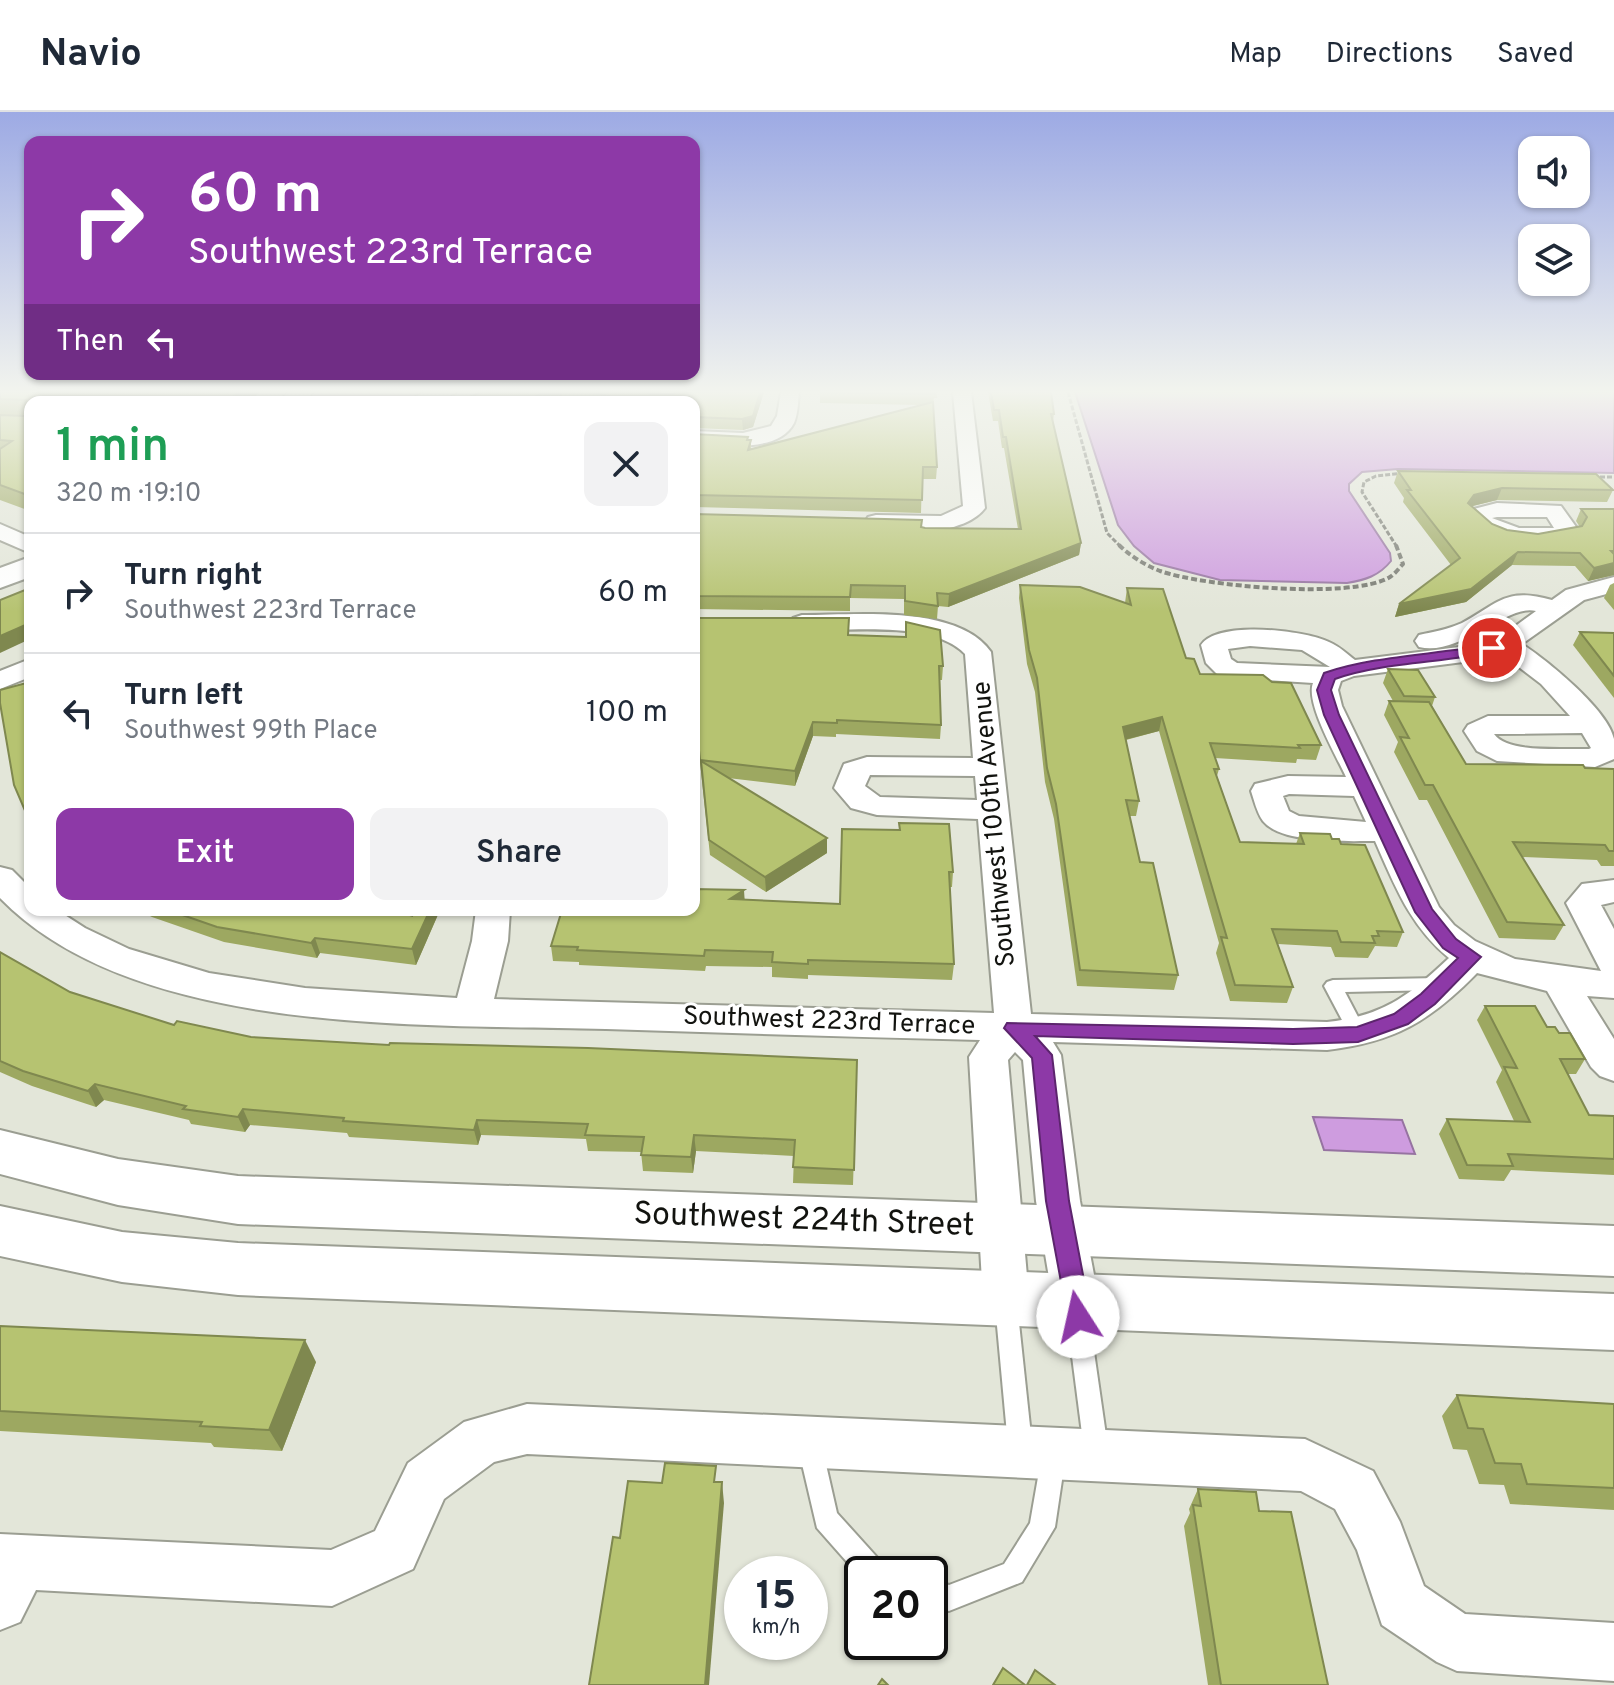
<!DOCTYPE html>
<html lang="en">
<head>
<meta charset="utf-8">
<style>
	:root { --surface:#fff; --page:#f2f2f3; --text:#1f2937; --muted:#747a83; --line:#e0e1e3; --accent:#8d39a7 }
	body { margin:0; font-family:Overpass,sans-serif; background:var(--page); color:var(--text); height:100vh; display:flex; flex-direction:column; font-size:30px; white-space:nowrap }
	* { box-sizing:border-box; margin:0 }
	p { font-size:26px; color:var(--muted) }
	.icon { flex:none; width:44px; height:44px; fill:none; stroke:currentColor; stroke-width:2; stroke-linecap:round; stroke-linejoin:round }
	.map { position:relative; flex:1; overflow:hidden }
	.side { position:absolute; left:24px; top:284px; width:676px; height:520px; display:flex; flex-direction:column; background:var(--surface); border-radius:16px; box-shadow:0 2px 6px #0004 }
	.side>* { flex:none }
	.guide { position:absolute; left:24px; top:24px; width:676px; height:244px; border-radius:16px; box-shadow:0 2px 6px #0004; background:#8d39a7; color:#fff; overflow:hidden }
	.buttons { position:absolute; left:1518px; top:24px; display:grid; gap:16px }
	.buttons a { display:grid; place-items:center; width:72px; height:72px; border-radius:16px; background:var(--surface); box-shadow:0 2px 6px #0004; font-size:40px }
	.speed { position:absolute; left:724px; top:1444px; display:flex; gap:16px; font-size:40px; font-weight:700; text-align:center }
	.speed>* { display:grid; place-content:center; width:104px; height:104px; border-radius:50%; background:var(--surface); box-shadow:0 2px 6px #0004; line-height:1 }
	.speed small { font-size:20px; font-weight:400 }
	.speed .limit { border:4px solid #111; border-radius:12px; background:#fff; color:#111 }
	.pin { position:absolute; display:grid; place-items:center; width:68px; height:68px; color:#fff; margin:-34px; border:4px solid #fff; border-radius:50%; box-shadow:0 2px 8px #0007 }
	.me { position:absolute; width:88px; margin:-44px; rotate:350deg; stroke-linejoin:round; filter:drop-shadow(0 0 6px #0008) }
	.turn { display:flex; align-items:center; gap:28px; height:168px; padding:0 32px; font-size:36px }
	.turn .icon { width:104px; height:104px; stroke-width:2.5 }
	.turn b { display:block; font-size:56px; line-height:68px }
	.then { display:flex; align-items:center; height:76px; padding:0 32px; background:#0003; gap:16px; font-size:30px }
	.round { display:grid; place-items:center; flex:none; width:84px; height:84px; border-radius:16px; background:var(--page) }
	.overview { display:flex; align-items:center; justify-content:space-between; height:136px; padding:0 32px }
	h1 { font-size:48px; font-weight:600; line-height:60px; color:#1e9e55 }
	.action { display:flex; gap:16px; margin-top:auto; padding:16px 32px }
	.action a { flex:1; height:92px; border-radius:16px; background:var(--accent); color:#fff; font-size:32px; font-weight:600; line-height:92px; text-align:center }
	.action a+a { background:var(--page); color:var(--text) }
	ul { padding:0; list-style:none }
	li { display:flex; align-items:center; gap:24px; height:120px; padding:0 32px; border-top:2px solid var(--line) }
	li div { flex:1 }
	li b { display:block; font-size:30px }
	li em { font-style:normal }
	header { display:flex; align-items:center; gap:48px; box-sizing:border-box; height:112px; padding:0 40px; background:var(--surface); border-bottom:2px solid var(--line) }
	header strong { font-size:38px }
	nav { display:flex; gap:44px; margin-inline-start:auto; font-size:28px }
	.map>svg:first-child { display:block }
	.green { fill:#e4c4ef }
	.water { fill:#ce9cdf; stroke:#9673a1; stroke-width:2 }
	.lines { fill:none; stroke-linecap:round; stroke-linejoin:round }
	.lane-casing { stroke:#9b9e92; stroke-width:4 }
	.street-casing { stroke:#9b9e92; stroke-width:4 }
	.secondary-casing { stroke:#9b9e92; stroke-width:4 }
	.path-far1 { stroke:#777971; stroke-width:3; stroke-dasharray:5 2; stroke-linecap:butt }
	.path { stroke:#777971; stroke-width:4; stroke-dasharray:6 3; stroke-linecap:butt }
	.lane { fill:#fff; fill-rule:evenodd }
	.street { fill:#fff; fill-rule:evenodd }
	.secondary { fill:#fff; fill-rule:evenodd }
	.wall { fill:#9da861 }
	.shaded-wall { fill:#7f884f }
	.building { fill:#b6c371; stroke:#7f884f; stroke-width:2 }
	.route { fill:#8d39a7; stroke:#5c256d; stroke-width:2 }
	.labels { text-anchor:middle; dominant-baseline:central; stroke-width:6; stroke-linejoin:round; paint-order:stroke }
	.street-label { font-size:26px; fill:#12130f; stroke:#fff }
	.near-street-label { font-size:32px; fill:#12130f; stroke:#fff }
</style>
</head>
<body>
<header>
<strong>Navio</strong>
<nav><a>Map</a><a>Directions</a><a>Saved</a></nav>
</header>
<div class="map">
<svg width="1614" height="1573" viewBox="0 0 1614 1573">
	<rect width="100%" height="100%" fill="#e3e6d9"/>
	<polygon class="green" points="311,280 434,280 410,290 302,290"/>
	<g class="water">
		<path d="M1075 280H1614V361L1398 357 1362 360 1349 372V379L1390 441 1391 449C1379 464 1365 468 1347 471L1220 468 1154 451 1134 434 1118 413Z"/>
		<polygon points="1313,1005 1402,1008 1415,1042 1324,1038"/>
	</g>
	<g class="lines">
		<defs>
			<g id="lane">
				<polygon points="1439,866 1445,868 1448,872 1445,876 1439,878 1345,880 1367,922 1364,927 1352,927 1324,874 1327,870 1333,868"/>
				<polygon points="1006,1182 1014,1185 1017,1192 1032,1333 1028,1341 1020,1345 1012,1341 1008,1333 995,1192 998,1185"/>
				<polygon points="1077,1188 1085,1191 1088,1198 1108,1337 1105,1345 1096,1349 1087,1345 1084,1337 1066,1198 1069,1191"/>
				<polygon points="810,1323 819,1327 822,1335 837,1401 884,1453 888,1462 862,1462 862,1467 817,1416 798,1335 801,1327"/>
				<polygon points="1053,1336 1062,1339 1065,1348 1055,1415 1022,1470 949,1499 930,1493 930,1467 949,1473 1004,1452 1030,1411 1041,1348 1044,1339"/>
			</g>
			<g id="street">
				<path d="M781 280H799C798 290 798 302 794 311 778 342 722 333 694 331V319L743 321 771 314 777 304Z"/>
				<path d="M953 280H971L985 396C964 424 900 423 868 415L865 410 868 405 876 403 941 404 963 394Z"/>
				<path d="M1497 391 1561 394 1579 419C1564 439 1506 431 1486 421 1477 417 1472 410 1467 403L1470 398ZM1497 405H1547L1554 416H1519L1492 406Z"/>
				<polygon points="0,412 30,425 30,441 0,428"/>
				<path d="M1614 465V480L1584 488 1522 532C1548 549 1608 598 1614 627 1614 633 1614 641 1614 647L1595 655 1497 649 1477 639 1464 619 1468 613 1488 604H1570L1541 572 1499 540 1471 549 1354 564 1341 569 1338 578 1342 594 1439 795 1454 813 1475 829 1515 847 1601 859 1566 791 1582 772 1614 768V790L1601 793 1614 817V886L1587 884 1614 927V969L1600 964 1591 955 1547 879 1477 861C1430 909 1395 930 1327 938L1053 930 1061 943 1080 1089 1099 1189 1092 1204 1076 1210 1060 1204 1053 1189 1036 1089 1023 948 1015 940 1008 948 1029 1187 1022 1202 1006 1208 990 1202 983 1187 969 945 980 928C855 925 731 921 606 917 424 912 135 925 0 786V755L12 758 30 776V798H57L85 816 129 837 209 861 305 876 457 886 472 829 476 798H510L508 829 494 887 994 901 978 707 877 703 851 696 834 676 844 652 867 645 973 646 965 542C933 508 846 519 802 519L793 516 789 511 793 506 802 503C855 503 958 492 991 540L1031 902 1327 910C1383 904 1409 884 1449 846 1410 814 1395 774 1375 729 1348 729 1281 732 1263 709 1257 701 1254 688 1251 679L1255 672 1288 664 1346 665C1337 645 1305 591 1313 571L1220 565 1206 551 1201 533C1218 508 1304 518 1329 530 1339 534 1347 542 1355 548L1467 534 1506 521 1536 499C1507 491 1461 545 1419 535L1415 529 1419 523C1433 520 1449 517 1462 511 1500 490 1506 475 1552 488L1566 478ZM1250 534 1302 538 1330 555 1237 551 1231 547 1228 537ZM1582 621 1591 636 1589 637C1565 636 1508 642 1494 622ZM870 663 975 664 977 688 880 685 865 674ZM1289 682 1354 684 1366 710 1299 704 1289 699 1283 684Z"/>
				<polygon points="30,547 30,565 0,577 0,559"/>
				<polygon points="527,1292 1305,1327 1373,1359 1400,1410 1424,1474 1465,1502 1614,1511 1614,1569 1457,1559 1437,1550 1382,1513 1357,1438 1335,1397 1301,1379 527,1342 494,1350 444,1387 413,1457 332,1494 36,1478 20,1510 0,1518 0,1422 331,1438 375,1419 408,1351 464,1310"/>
			</g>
			<g id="secondary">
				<polygon points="288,280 313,280 305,290 280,290"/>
				<polygon points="424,280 456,280 440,290 408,290"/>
				<polygon points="30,445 30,465 0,476 0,456"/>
				<polygon points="0,1018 118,1047 238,1064 1614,1114 1614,1164 238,1112 118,1093 0,1062"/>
				<polygon points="0,1094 122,1120 238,1131 1614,1182 1614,1238 238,1183 122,1170 0,1144"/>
			</g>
		</defs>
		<use href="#lane" class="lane-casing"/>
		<use href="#street" class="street-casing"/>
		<use href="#secondary" class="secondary-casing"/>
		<g class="path-far1">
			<polyline points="1068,280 1107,421 1121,435"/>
			<polyline points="1593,365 1614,365"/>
			<polyline points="1397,435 1362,380 1364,370 1376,364 1404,361"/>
		</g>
		<path class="path" d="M1119 433C1130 444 1145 453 1160 459 1202 474 1352 488 1390 465 1395 462 1399 456 1403 452L1396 433"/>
		<use href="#lane" class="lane"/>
		<use href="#street" class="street"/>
		<use href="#secondary" class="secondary"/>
	</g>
	<g class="wall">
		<polygon points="0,280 260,280 249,290 30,290 30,399 0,388"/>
		<polygon points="481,280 662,280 659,282 673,282 676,280 764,280 753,315 743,318 694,316 694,290 588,290 562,284"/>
		<polygon points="820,280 937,280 937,286 934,286 933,292 937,355 936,367 922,367 921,401 694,395 694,322 751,328 751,338 923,293 820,291"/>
		<polygon points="988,280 1051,280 1054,302 1053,310 1081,431 1079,443 948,495 938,494 937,507 904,503 904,487 850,486 850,499 694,497 694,402 925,416 1018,417 1004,336 1002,336 998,309 993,309"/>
		<polygon points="1398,359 1613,378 1607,390 1497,388 1472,394 1492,412 1507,418 1538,422 1580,415 1576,409 1581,397 1614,397 1614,463 1588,469 1575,454 1512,453 1466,490 1395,505 1399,492 1451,453 1403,390 1404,386 1394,371"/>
		<polygon points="1614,471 1614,498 1604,486 1610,473"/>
		<polygon points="1020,473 1125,491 1127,476 1200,562 1321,633 1316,648 1297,647 1296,651 1215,646 1219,657 1217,664 1240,730 1296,732 1300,721 1332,727 1341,732 1403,820 1397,835 1375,834 1368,846 1335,845 1331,835 1278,832 1293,875 1287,891 1230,889 1216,841 1219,831 1159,619 1126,628 1139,689 1136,704 1129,704 1140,750 1178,863 1174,878 1077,874 1054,707 1045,670 1035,580 1027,552 1019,486"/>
		<polygon points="906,510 943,554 942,568 940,568 941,613 940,627 836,622 836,625 813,624 795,674 728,666 827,741 766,780 710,743 694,595 848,523 905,525"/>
		<polygon points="1580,520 1614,521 1614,586 1573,533"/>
		<polygon points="1388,557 1435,585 1432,594 1466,652 1614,657 1614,754 1601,754 1597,748 1522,745 1564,813 1555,828 1499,826 1427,688 1419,688 1394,640 1398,630 1384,603 1389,589 1393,589 1383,571"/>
		<polygon points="899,711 953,760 952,775 950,775 954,852 952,868 808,863 808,867 772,865 772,855 706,854 705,859 579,853 579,850 553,849 551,834 745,788 840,792 899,718"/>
		<polygon points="138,798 440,798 416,853 320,841 317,846 224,830 152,805"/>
		<polygon points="0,840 70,880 174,913 251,925 389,933 857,948 853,1073 793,1071 794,1044 696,1039 693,1061 643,1059 641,1040 588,1039 586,1027 481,1023 478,1033 349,1025 347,1021 250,1013 245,1020 191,1012 189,1008 104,988 96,995 32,974 0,960"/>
		<polygon points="1485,894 1547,915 1559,921 1585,947 1576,962 1568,962 1589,1003 1614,1004 1614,1063 1511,1058 1504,1069 1459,1067 1439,1022 1447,1007 1514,1009 1496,970 1502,958 1477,908"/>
		<polygon points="0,1214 316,1250 282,1339 214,1335 211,1331 0,1319"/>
		<polygon points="1457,1283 1614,1292 1614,1398 1510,1392 1504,1373 1479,1372 1467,1338 1453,1337 1442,1304"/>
		<polygon points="1198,1377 1259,1399 1328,1573 1208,1573 1184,1414 1190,1401 1189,1397"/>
	</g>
	<g class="shaded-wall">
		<polygon points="238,280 260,280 249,290 227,290"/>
		<polygon points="545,280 562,280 562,284 548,290 523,290"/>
		<polygon points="760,280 764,280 753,315 743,318 742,307"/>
		<polygon points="1502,376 1497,388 1469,395 1468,391 1474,383"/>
		<polygon points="1081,431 1079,443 948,495 949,482"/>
		<polygon points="1518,440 1512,453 1466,490 1395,505 1399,492"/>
		<polygon points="1614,451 1614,463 1588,469 1594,456"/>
		<polygon points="30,511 30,527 0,541 0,524"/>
		<polygon points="1162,605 1159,619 1120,629 1123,615"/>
		<polygon points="813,610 813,624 795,674 795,659"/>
		<polygon points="827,726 827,741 766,780 765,765"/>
		<polygon points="744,778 745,793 730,787"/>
		<polygon points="430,798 440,798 416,853 412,837"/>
		<polygon points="315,826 320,841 317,846 311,831"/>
		<polygon points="95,972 104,988 96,995 88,979"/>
		<polygon points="243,997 250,1013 245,1020 238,1005"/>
		<polygon points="477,1008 481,1023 478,1033 474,1018"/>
		<polygon points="694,1023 696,1039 693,1061 691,1045"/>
		<polygon points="305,1228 316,1250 282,1339 269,1318"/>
		<polygon points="722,1370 724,1391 709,1573 705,1573"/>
	</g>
	<g class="building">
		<polygon points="0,280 238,280 227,290 30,290 30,384 0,373 0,337 12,329 0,328 0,303 25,304 26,288 0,287"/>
		<polygon points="481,280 545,280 523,290 458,290"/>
		<polygon points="591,280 648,280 650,282 673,282 676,280 760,280 753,304 742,307 694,305 694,290 633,290"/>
		<polygon points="820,280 933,280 934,282"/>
		<polygon points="991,280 1051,280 1054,302 1051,302 1081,431 949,482 937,481 938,494 905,489 905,474 851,473 850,485 694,484 694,402 922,408 921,415 925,416 1021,417 1006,325 1003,325 999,298 994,298"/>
		<polygon points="933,290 937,355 923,355 922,388 694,383 694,322 748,325 747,328 751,328 748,338"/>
		<polygon points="1398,359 1596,362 1613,378 1502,376 1474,383 1468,391 1492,412 1507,418 1538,422 1582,414 1587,405 1581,397 1614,397 1614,439 1611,439 1614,442 1614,451 1594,456 1580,441 1518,440 1471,477 1399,492 1460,446 1407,378 1411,378"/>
		<polygon points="1020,473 1080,475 1131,493 1127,476 1163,477 1186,546 1194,547 1200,562 1263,563 1272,570 1291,571 1321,633 1298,633 1300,636 1210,631 1219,657 1214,657 1240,730 1304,732 1300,721 1330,722 1332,727 1339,727 1341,732 1365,733 1403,820 1377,819 1379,824 1372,824 1375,831 1341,830 1337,819 1272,817 1293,875 1235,873 1221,825 1227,826 1162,605 1123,615 1139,689 1126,688 1140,750 1153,751 1178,863 1080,858 1056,692 1047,656 1037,566 1029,538"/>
		<polygon points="30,476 30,511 0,524 0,488"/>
		<polygon points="694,506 849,506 848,523 906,525 906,510 940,518 943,554 939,554 941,613 837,608 837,611 813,610 795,659 700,648 694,590"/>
		<polygon points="1580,520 1614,521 1614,564"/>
		<polygon points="1388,557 1418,558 1435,585 1404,584"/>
		<polygon points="30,570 30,706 26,701 14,673 0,591 0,578"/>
		<polygon points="1389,589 1429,590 1466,652 1583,653 1585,656 1614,657 1614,739 1609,739 1605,733 1513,730 1564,813 1507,810 1433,673 1425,673 1400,625 1409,626"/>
		<polygon points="701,649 827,726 765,765 709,728"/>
		<polygon points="899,711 949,712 953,760 949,760 954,852 808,848 808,852 772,850 773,840 705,838 704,844 577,838 578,835 551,834 562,798 694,798 694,777 744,778 730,787 840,792 842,717 900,718"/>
		<polygon points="168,798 394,798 413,804 404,798 430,798 412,837 315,826 311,831 217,815"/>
		<polygon points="0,840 70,880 174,913 177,909 251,925 389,933 390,931 588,936 857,948 854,1058 793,1055 795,1028 694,1023 691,1045 641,1043 644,1025 585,1023 588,1012 477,1008 474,1018 343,1009 344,1006 243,997 238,1005 183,997 186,994 95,972 88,979 23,959 0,949"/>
		<polygon points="1485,894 1535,894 1547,915 1555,915 1559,921 1570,921 1585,947 1560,947 1589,1003 1614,1004 1614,1047 1508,1042 1513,1054 1467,1053 1447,1007 1530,1010 1504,955 1517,956"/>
		<polygon points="0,1214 305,1228 269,1318 200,1314 202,1310 0,1299"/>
		<polygon points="1457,1283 1614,1292 1614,1376 1527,1372 1521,1352 1495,1351 1483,1317 1468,1316"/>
		<polygon points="665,1351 716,1354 714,1370 722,1370 705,1573 589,1573 613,1425 620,1426 628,1369 662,1371"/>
		<polygon points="1198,1377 1256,1380 1259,1399 1291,1400 1328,1573 1221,1573 1193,1393 1201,1394"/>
		<polygon points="1003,1556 1025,1573 993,1573"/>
		<polygon points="1035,1558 1055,1573 1027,1573"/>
		<polygon points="882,1567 888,1573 878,1573"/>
	</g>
	<linearGradient id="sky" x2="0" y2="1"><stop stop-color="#9daae4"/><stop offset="0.56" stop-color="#f2f4ee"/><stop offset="1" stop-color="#f2f4ee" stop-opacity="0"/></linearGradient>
	<rect width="1614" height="500" fill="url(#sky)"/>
	<path class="route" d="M1492 532 1497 533V539C1446 551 1382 550 1335 567L1331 578 1339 603 1432 797 1456 827 1481 845 1435 892 1408 912 1358 930 1293 932 1035 924 1052 943 1069 1089 1091 1205 1087 1213 1078 1217 1069 1213 1046 1089 1032 946 1004 916 1007 911 1293 917 1357 915 1394 902 1421 882 1458 846 1443 836 1415 800 1324 603 1317 578 1324 561C1377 543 1437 543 1492 532Z"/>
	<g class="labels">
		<g class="street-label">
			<text transform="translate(995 712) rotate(-95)">Southwest 100th Avenue</text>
			<text transform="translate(829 910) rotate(2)">Southwest 223rd Terrace</text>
		</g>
		<g class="near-street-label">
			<text transform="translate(804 1109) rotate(2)">Southwest 224th Street</text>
		</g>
	</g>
</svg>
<div class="buttons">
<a><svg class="icon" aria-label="sound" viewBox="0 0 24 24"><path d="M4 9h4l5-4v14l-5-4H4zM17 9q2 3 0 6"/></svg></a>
<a><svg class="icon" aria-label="layers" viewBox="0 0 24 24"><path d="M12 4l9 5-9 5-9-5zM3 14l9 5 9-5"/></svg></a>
</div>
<div class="speed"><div>15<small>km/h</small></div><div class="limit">20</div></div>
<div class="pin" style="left:1492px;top:536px;background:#d93025"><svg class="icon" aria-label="arrive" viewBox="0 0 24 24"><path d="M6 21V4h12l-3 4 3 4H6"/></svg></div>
<svg class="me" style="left:1078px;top:1205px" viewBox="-20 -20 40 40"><circle r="19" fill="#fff"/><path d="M0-13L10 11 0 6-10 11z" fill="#8d39a7"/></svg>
<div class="guide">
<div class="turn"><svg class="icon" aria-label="right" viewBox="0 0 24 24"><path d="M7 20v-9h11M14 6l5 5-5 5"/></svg><div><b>60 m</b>Southwest 223rd Terrace</div></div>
<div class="then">Then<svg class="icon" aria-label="left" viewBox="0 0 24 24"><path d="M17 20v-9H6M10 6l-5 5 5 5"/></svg></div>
</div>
<section class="side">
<div class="overview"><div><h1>1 min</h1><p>320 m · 19:10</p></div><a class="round"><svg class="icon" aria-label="close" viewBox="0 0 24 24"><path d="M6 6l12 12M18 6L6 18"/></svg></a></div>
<ul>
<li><svg class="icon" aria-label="right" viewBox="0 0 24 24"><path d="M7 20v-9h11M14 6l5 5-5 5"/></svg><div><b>Turn right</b><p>Southwest 223rd Terrace</p></div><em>60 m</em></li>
<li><svg class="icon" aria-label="left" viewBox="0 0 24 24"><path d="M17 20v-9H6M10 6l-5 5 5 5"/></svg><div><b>Turn left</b><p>Southwest 99th Place</p></div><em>100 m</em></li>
</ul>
<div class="action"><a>Exit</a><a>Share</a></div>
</section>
</div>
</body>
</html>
